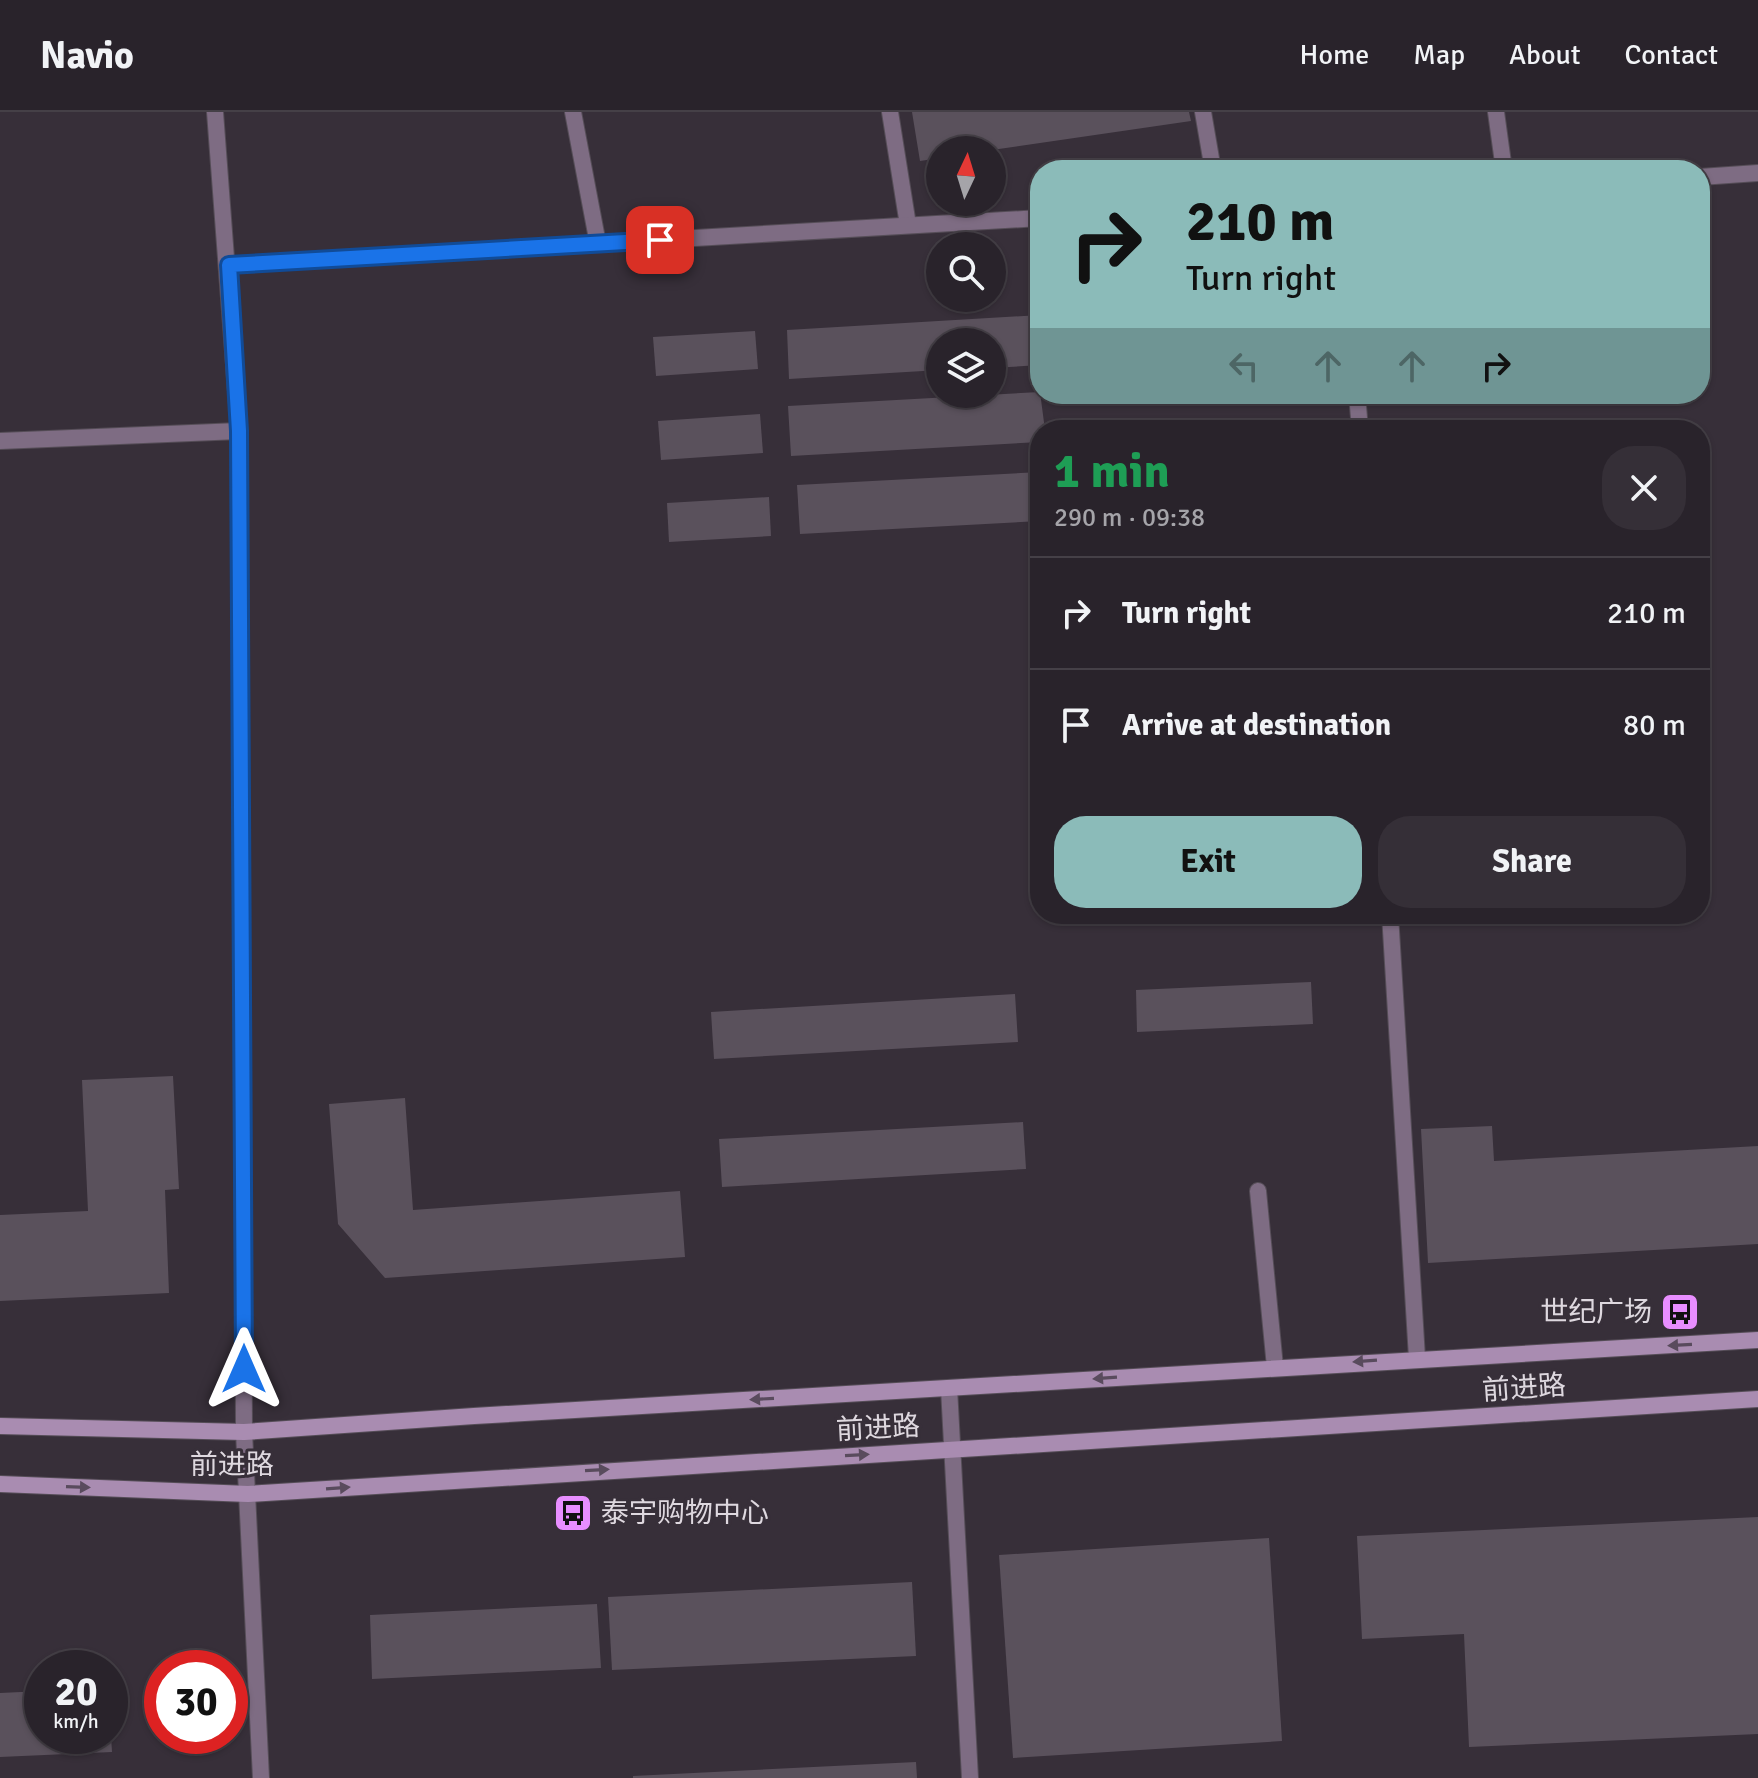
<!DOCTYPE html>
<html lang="en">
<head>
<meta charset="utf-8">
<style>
	:root { --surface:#29232b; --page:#352f37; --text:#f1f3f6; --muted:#a5a4a9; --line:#454047; --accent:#8bbbb9 }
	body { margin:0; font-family:Signika,"Noto Sans SC",sans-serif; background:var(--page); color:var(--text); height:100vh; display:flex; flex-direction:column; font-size:30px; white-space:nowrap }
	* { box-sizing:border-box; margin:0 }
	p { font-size:26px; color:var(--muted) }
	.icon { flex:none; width:44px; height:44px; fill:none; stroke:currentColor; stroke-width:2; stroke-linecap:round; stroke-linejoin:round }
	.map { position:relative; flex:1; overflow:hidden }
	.side { position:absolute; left:1030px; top:308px; width:680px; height:504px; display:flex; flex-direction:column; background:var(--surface); border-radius:32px; box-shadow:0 2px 6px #0004,0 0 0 2px var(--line) }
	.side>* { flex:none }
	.banner { position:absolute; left:1030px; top:48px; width:680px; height:244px; border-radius:32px; box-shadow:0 2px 6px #0004,0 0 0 2px var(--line); background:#8bbbb9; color:#111; overflow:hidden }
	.needle { width:52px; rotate:4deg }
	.buttons { position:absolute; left:926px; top:24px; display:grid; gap:16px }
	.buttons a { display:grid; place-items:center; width:80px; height:80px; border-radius:50%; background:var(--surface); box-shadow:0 2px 6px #0004,0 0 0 2px var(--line); font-size:40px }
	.speed { position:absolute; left:24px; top:1538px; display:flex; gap:16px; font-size:40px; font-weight:700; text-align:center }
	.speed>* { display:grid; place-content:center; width:104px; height:104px; border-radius:50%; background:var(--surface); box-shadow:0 2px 6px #0004,0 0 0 2px var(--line); line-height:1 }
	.speed small { font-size:20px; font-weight:400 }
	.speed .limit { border:12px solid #d22; background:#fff; color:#111 }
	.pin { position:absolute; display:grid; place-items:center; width:68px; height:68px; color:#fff; margin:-34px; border-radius:16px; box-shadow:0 4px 12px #0006 }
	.me { position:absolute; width:88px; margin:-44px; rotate:0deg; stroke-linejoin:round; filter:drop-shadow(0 0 6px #0008) }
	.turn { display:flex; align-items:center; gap:28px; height:168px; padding:0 24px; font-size:36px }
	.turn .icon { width:104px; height:104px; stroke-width:2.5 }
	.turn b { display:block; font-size:56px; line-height:68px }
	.lanes { display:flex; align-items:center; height:76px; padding:0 24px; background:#0003; justify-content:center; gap:40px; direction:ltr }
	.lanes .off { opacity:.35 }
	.round { display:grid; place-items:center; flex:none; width:84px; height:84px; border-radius:32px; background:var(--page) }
	.headline { display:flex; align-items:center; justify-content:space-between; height:136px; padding:0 24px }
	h1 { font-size:48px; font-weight:700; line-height:60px; color:#1e9e55 }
	.button { display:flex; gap:16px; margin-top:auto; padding:16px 24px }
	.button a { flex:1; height:92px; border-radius:32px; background:var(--accent); color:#111; font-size:32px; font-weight:700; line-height:92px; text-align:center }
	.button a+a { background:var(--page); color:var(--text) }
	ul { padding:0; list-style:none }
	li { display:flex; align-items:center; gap:24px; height:112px; padding:0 24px; border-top:2px solid var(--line) }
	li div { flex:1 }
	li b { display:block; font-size:30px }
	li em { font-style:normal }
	header { display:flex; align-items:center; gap:48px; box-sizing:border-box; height:112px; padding:0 40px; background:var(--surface); border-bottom:2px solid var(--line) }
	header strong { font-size:38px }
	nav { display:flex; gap:44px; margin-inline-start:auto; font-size:28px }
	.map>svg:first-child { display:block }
	.building { fill:#5a515c }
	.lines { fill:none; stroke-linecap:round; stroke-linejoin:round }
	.service-casing { stroke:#554d57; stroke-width:18 }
	.minor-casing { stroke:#554d57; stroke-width:18 }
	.tertiary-casing { stroke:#554d57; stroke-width:18 }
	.secondary-casing { stroke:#554d57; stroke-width:18 }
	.service { stroke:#7e6c83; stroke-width:16 }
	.minor { stroke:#7e6c83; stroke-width:16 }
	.tertiary { stroke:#7e6c83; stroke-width:16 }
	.secondary { stroke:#a98cb1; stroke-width:16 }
	.oneway { fill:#594b5d }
	.route-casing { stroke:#114b97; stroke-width:20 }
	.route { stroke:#1a73e8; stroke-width:14 }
	.labels { text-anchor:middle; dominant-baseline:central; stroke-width:6; stroke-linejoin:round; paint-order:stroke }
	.poi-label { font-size:28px; fill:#ded8df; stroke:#372f39; text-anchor:end }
	.street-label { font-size:28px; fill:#ded8df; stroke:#372f39 }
</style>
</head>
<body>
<header>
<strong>Navio</strong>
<nav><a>Home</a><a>Map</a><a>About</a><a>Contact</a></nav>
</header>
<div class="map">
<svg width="1758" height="1666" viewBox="0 0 1758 1666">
	<rect width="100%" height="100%" fill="#372f39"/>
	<g class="building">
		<polygon points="912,0 1189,0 1191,9 992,38 940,38 940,46 920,49"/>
		<polygon points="1040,203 1040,253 992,256 992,230 940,230 940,258 789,267 787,218"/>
		<polygon points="755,219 758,257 656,264 653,225"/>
		<polygon points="1040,280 1045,318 1040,318 1040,330 791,344 788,294"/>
		<polygon points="760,302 763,341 661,348 658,309"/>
		<polygon points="1040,360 1040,409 800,422 797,373"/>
		<polygon points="769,385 771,424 669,430 667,391"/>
		<polygon points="1311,870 1313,912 1137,920 1136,878"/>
		<polygon points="1015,882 1018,930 714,947 711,900"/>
		<polygon points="173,964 179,1077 165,1078 169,1181 0,1189 0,1103 88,1099 82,968"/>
		<polygon points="405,986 413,1098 680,1079 685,1145 385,1166 338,1112 329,992"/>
		<polygon points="1023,1010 1026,1057 722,1075 719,1027"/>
		<polygon points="1492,1014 1494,1049 1758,1034 1758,1132 1428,1151 1421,1017"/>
		<polygon points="1758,1405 1758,1622 1469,1635 1464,1522 1362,1527 1357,1424"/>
		<polygon points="1269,1426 1282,1629 1013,1646 999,1443"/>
		<polygon points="912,1470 916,1544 612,1558 608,1485"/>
		<polygon points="597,1492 601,1556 372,1567 370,1503"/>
		<polygon points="42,1579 42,1624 111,1624 112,1640 0,1645 0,1581"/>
		<polygon points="916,1650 917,1666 633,1666 633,1664"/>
	</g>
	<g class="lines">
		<defs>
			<polyline id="service" points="1258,1079 1275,1255"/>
			<g id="minor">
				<polyline points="215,0 239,319 244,1320 261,1666"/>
				<polyline points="573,0 598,132"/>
				<polyline points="890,0 908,113"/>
				<polyline points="1203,0 1213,58"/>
				<polyline points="1496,0 1504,58"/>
				<polyline points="1700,65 1758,61"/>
				<polyline points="229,153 1040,106"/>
				<polyline points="1357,282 1360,318"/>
				<polyline points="1390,802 1417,1246"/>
				<polyline points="949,1276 970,1666"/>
			</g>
			<polyline id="tertiary" points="0,329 239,319"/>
			<g id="secondary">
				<polyline points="0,1314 244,1320 474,1304 1758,1228"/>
				<polyline points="0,1372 248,1382 1758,1287"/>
			</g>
		</defs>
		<use href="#service" class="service-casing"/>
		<use href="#minor" class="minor-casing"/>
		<use href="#tertiary" class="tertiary-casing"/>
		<use href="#secondary" class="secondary-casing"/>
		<use href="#service" class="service"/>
		<use href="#minor" class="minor"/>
		<use href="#tertiary" class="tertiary"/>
		<use href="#secondary" class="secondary"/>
	</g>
	<defs><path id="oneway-solid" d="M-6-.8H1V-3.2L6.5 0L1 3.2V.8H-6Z" transform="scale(2)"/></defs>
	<g class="oneway">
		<use href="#oneway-solid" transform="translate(1680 1233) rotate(177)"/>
		<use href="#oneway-solid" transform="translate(1365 1249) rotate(176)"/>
		<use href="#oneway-solid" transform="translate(1105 1266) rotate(176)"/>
		<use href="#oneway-solid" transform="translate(762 1287) rotate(177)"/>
		<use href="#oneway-solid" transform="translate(857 1343) rotate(-3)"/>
		<use href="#oneway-solid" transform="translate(597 1358) rotate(-3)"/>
		<use href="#oneway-solid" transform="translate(78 1375) rotate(2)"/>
		<use href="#oneway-solid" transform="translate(338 1376) rotate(-4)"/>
	</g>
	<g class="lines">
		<defs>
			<polyline id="route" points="244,1257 239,319 229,153 660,128"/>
		</defs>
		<use href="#route" class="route-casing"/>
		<use href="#route" class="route"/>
	</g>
	<defs>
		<symbol id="bus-square" viewBox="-11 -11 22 22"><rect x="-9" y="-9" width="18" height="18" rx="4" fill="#e88eff" stroke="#372f39"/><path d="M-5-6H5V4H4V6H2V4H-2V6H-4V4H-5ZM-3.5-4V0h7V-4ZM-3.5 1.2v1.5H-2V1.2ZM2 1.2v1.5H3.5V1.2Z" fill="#111"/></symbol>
	</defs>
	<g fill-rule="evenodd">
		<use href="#bus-square" x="1658" y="1178" width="44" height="44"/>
		<use href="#bus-square" x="551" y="1379" width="44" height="44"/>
	</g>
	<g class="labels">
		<g class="poi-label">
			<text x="1652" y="1200">世纪广场</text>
			<text x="601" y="1401" text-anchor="start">泰宇购物中心</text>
		</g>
		<g class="street-label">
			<text transform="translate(1524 1276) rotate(-4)">前进路</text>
			<text transform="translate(878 1316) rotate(-3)">前进路</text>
			<text x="232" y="1353">前进路</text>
		</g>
	</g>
</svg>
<div class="buttons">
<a><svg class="needle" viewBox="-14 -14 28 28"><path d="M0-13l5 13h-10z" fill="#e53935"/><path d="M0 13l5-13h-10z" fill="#a5a4a9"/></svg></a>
<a><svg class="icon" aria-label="search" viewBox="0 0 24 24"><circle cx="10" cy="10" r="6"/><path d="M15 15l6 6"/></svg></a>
<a><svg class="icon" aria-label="layers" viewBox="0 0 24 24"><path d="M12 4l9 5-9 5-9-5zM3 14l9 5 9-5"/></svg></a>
</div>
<div class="speed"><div>20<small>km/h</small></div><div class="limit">30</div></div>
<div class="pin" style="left:660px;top:128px;background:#d93025"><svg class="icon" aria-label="arrive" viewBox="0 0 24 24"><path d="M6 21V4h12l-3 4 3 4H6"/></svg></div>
<svg class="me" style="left:244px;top:1257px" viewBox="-20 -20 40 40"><path d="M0-17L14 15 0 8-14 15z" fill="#1a73e8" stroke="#fff" stroke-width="4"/></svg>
<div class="banner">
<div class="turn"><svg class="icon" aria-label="right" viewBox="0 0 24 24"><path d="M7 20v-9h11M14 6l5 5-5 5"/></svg><div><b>210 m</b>Turn right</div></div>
<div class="lanes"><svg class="icon off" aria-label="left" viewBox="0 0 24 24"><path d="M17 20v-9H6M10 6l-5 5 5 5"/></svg><svg class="icon off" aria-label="ahead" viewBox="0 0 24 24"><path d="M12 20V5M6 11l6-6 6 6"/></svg><svg class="icon off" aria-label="ahead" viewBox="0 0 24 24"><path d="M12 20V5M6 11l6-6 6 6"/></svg><svg class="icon" aria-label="right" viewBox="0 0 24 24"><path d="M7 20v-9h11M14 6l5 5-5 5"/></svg></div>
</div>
<section class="side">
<div class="headline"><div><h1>1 min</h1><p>290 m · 09:38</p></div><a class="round"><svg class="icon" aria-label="close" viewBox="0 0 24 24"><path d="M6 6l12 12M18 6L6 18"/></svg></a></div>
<ul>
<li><svg class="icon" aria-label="right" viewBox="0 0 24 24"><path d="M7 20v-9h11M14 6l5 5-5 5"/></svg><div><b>Turn right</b></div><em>210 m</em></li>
<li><svg class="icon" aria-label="arrive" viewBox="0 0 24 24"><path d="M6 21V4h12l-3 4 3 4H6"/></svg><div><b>Arrive at destination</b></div><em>80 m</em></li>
</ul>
<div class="button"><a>Exit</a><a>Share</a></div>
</section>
</div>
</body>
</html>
